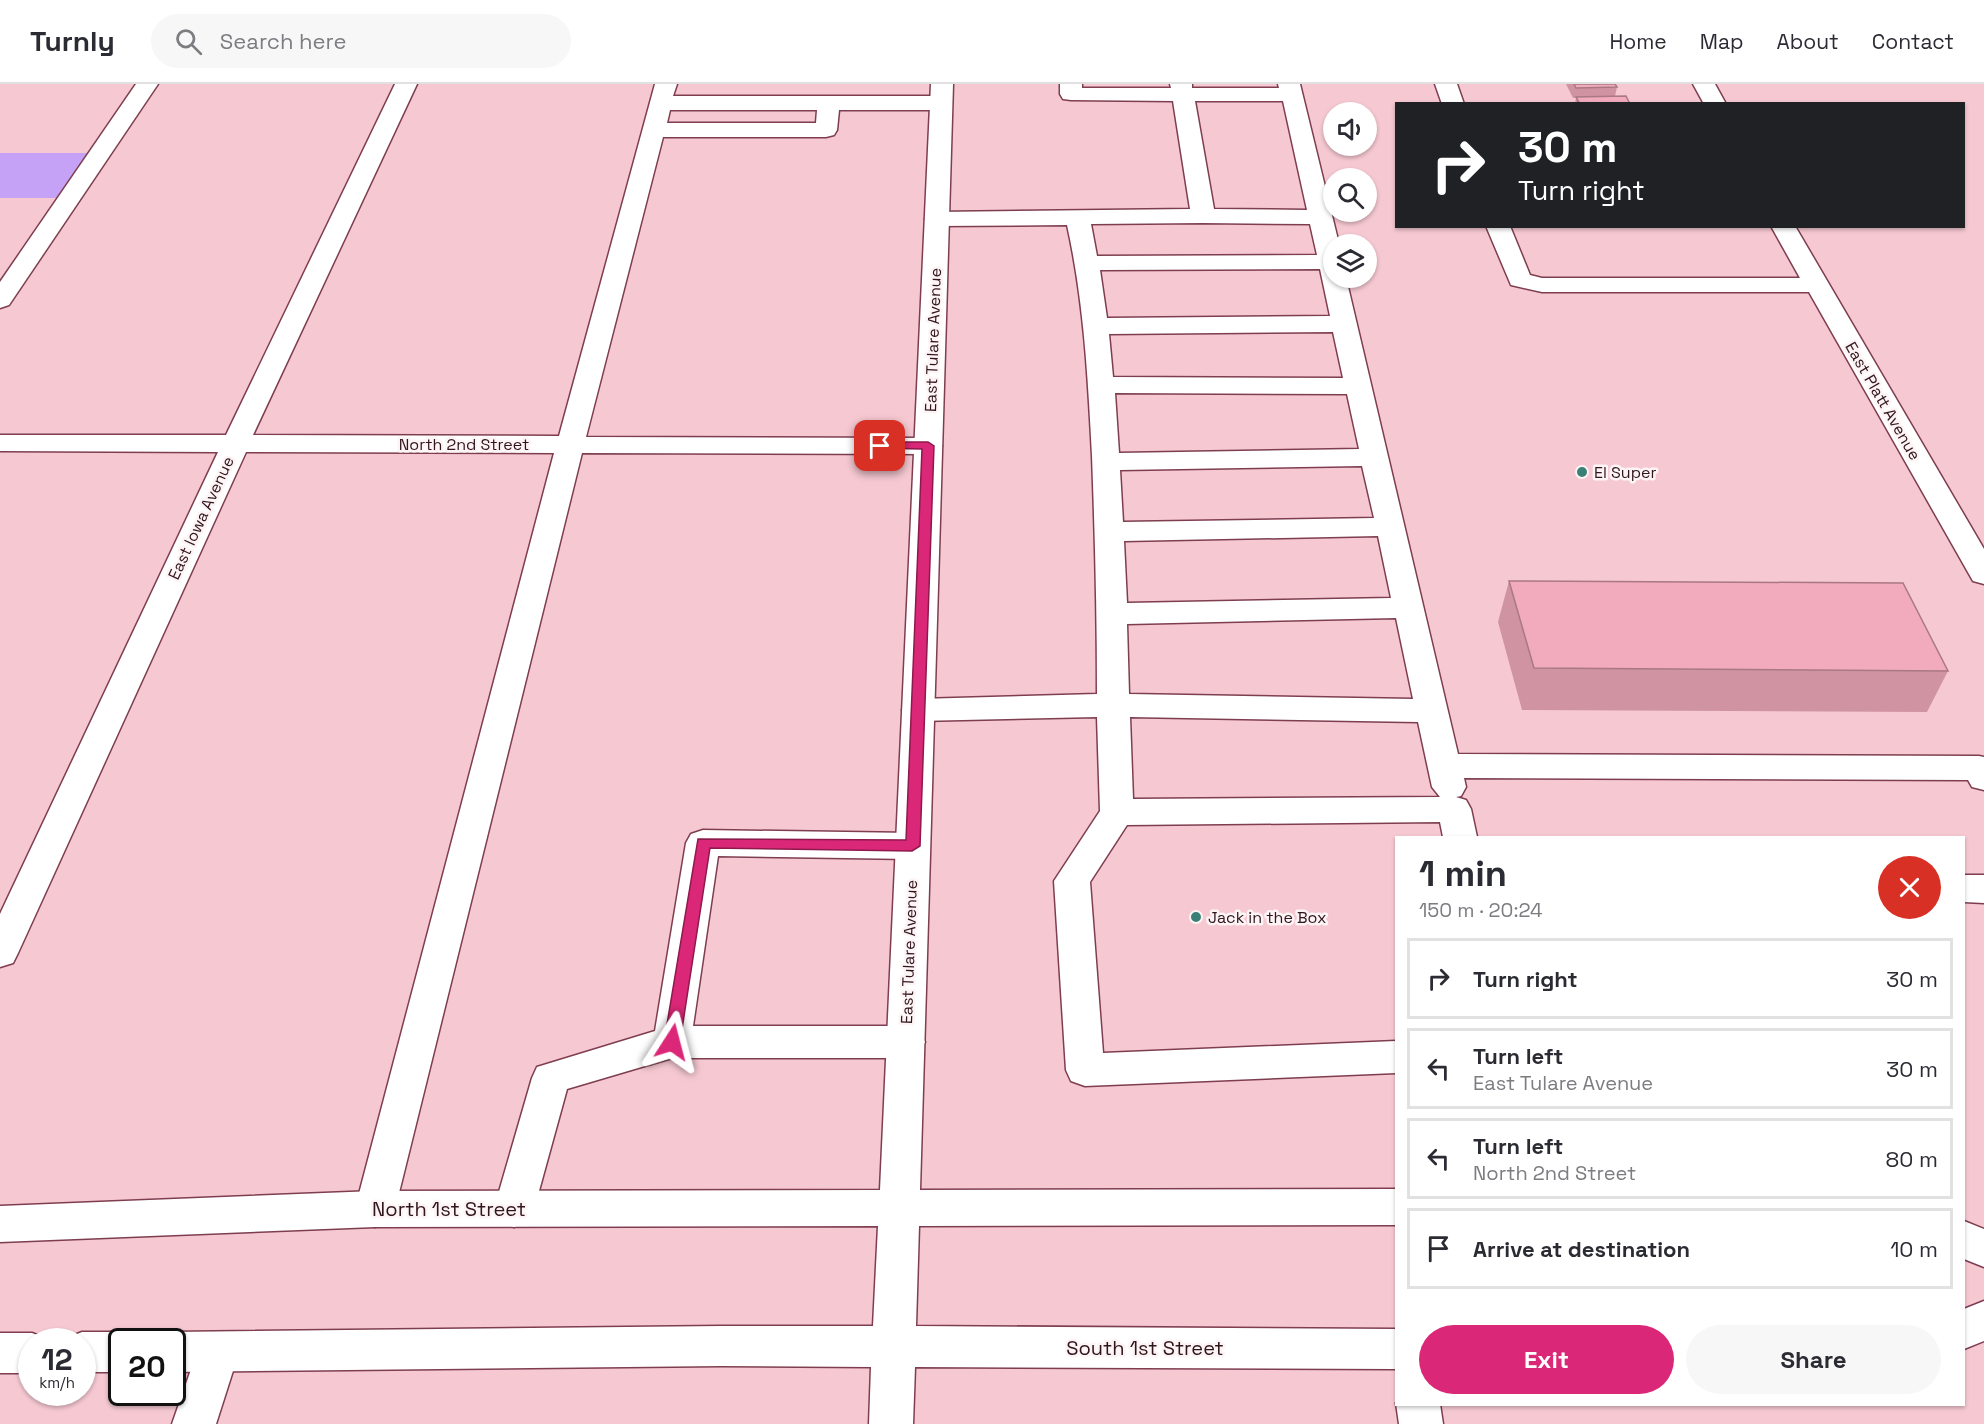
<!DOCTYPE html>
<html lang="en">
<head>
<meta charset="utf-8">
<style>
	:root { --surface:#fff; --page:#f7f7f7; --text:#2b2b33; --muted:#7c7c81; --line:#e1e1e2; --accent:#db2777 }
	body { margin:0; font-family:"Space Grotesk",sans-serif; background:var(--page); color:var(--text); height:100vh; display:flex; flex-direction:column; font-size:22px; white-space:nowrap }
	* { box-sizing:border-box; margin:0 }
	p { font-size:20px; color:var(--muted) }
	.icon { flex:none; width:33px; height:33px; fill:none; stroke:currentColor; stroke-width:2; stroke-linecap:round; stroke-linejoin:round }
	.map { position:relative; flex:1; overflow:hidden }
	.details { position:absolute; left:1395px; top:752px; width:570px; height:570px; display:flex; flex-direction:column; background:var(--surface); border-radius:0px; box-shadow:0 2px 4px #0004 }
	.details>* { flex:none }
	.top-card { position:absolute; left:1395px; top:18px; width:570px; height:126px; border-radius:0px; box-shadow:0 2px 4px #0004; background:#202124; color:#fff; overflow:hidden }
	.buttons { position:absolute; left:1323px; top:18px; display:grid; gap:12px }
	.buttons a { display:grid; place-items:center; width:54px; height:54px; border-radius:50%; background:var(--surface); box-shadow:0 2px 4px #0004; font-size:30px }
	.speed { position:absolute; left:18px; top:1244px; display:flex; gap:12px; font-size:30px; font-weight:700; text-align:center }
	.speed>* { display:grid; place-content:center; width:78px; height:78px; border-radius:50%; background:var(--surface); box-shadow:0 2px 4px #0004; line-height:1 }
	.speed small { font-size:15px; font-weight:400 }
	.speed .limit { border:3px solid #111; border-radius:9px; background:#fff; color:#111 }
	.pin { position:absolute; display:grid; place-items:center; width:51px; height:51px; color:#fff; margin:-26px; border-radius:12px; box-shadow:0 3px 9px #0006 }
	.me { position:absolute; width:66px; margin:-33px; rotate:9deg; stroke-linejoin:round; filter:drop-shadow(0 0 4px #0008) }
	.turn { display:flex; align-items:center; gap:21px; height:126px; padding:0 24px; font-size:27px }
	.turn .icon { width:78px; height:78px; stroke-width:2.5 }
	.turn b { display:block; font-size:42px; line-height:51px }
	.round { display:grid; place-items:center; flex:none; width:63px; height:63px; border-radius:32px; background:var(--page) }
	.head { display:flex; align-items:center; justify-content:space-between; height:102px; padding:0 24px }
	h1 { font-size:36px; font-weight:700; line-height:45px }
	.button { display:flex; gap:12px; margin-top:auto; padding:12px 24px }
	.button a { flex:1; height:69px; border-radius:36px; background:var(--accent); color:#fff; font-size:24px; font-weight:700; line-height:69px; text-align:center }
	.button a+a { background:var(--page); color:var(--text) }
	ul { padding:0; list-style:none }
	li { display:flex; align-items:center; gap:18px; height:81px; margin:0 12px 9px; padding:0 12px; border:3px solid var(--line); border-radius:0px }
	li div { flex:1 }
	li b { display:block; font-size:22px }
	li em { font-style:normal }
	header { display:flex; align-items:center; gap:36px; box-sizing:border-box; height:84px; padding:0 30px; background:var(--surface); border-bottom:2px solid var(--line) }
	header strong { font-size:28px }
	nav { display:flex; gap:33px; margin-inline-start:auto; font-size:21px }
	.search { width:420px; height:54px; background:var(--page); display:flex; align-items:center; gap:15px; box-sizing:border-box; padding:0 21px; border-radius:33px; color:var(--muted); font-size:22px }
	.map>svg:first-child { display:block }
	.green { fill:#c6a2f7 }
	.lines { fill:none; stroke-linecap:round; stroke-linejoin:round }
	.minor-casing { stroke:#7e3e50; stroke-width:3 }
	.major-casing { stroke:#7e3e50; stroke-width:3 }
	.minor { fill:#fff; fill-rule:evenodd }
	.major { fill:#fff; fill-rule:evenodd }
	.wall { fill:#d093a2 }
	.building { fill:#f2abbc; stroke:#a97884; stroke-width:1.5 }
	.route { fill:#db2777; stroke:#8e194d; stroke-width:1.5 }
	.poi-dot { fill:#3b8076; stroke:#fdf4f6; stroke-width:2 }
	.labels { text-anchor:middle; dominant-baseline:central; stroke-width:5; stroke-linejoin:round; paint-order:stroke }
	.street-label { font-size:16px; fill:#31151d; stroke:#fdf4f6 }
	.poi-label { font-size:16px; fill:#31151d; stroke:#fdf4f6; text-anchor:start }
	.near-street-label { font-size:20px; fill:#31151d; stroke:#fdf4f6 }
</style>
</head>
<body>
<header>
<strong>Turnly</strong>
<div class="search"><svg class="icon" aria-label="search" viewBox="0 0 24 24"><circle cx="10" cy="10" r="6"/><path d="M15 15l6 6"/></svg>Search here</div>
<nav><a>Home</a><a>Map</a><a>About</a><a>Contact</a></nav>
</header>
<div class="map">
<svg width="1984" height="1340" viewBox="0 0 1984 1340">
	<rect width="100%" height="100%" fill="#f6c8d2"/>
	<polygon class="green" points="0,69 93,69 62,114 0,114"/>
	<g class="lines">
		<defs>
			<g id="minor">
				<polygon points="136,0 158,0 9,221 0,224 0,198"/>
				<path d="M395 0H417L253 351 559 352 655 0H677L673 12H941L949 14 952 19 949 24 941 26H839L837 46 834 51 826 53H663L586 353 928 354 938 356 942 362 938 368 928 370 582 369 395 1125 389 1138 375 1143 361 1138 355 1125 554 369 246 368 18 869 13 879 0 883V830L218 368 0 367V351H226ZM670 26H817L816 39H667Z"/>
				<path d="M1060 0H1082V4H1171L1170 0H1192V4H1279L1278 0H1300L1339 160H1334V194H1346L1458 670 1979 672 1984 673V706L1972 703 1968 696 1464 694 1466 703 1461 712 1456 713 1466 716 1471 725 1477 753H1443L1440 738 1127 741 1090 798 1103 969 1396 957V989L1085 1002 1071 997 1066 986 1054 797 1100 727 1097 633 918 637 907 634 902 626 907 618 918 615 1097 610C1097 531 1095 452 1092 372 1088 295 1084 217 1067 141L937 142 929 140 925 135 929 130 937 128 1190 125 1173 17 1071 16 1063 15 1060 10ZM1195 17H1283L1307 126 1214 125ZM1203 139 1310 140 1317 171 1097 172 1091 140ZM1320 185 1330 232 1107 234 1100 186ZM1333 248 1343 294 1113 293 1109 250ZM1115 309 1347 310 1359 365 1119 369ZM1362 382 1374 434 1123 438 1120 386ZM1378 452 1391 514 1127 519 1124 457ZM1396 534 1413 615 1129 610 1127 540ZM1130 633 1418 638 1432 703 1440 713 1133 715Z"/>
				<polygon points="1435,0 1457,0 1464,20 1442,20"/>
				<polygon points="1693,0 1715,0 1726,20 1704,20"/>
				<polygon points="1486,142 1510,142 1530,191 1542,194 1800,194 1771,142 1795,142 1984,465 1984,500 1973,497 1969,490 1809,208 1542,208 1511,201"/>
				<polygon points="703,746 912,749 924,753 929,762 924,771 912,775 718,772 693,942 906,942 919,947 925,958 919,969 906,974 672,974 567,1005 534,1125 528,1138 514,1143 500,1138 494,1125 532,994 537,983 655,947 686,759 691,750"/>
				<polygon points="1964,791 1984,791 1984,819 1964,818"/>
				<polygon points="217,1248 232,1254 239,1268 216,1340 172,1340 202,1254"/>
				<polygon points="1396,1319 1440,1320 1443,1340 1399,1340"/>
			</g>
			<g id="major">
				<polygon points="931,0 953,0 920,1106 1396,1105 1396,1141 919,1142 916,1242 1396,1245 1396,1285 915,1283 913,1340 869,1340 871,1283 721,1282 172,1288 172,1257 155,1257 157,1254 172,1248 721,1242 873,1242 878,1142 375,1143 0,1158 0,1122 375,1107 880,1106"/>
				<polygon points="1964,1137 1984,1145 1984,1183 1964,1175"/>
				<polygon points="1984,1217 1984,1257 1964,1265 1964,1225"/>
				<polygon points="82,1248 122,1248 137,1254 139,1257 122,1257 122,1288 82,1288 82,1257 65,1257 67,1254"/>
				<polygon points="0,1249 32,1249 47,1255 48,1257 32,1257 32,1289 0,1289"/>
			</g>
		</defs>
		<use href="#minor" class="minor-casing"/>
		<use href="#major" class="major-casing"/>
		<use href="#minor" class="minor"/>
		<use href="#major" class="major"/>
	</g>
	<g class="wall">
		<polygon points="1566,0 1616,0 1617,3 1615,12 1630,20 1575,20 1576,14 1573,14"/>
		<polygon points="1509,497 1948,587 1927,628 1522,626 1498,538"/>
	</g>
	<g class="building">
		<polygon points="1574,0 1615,0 1617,3 1576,4"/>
		<polygon points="1626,12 1630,20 1580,20 1576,13"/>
		<polygon points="1509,497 1903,499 1948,587 1534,584"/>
	</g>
	<polygon class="route" points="880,358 928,358 934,362 920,762 912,767 710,764 680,958 678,963 672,965 667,963 664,958 698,755 906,756 922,365 876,364 875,362"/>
	<g class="poi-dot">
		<circle cx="1582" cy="388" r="6"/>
		<circle cx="1196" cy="833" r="6"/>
	</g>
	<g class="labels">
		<g class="street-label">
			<text transform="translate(933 256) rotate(-88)">East Tulare Avenue</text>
			<text transform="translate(1883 317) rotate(60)">East Platt Avenue</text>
			<text x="464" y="360">North 2nd Street</text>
			<text transform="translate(201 434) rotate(-65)">East Iowa Avenue</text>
			<text transform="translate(909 868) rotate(-88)">East Tulare Avenue</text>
		</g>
		<g class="poi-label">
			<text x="1594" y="388">El Super</text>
			<text x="1208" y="833">Jack in the Box</text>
		</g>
		<g class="near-street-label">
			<text x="449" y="1125">North 1st Street</text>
			<text x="1145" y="1264">South 1st Street</text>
		</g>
	</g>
</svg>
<div class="buttons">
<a><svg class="icon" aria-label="sound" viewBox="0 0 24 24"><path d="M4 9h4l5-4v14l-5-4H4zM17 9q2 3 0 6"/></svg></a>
<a><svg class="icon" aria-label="search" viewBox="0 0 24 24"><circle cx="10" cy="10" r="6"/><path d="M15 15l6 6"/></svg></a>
<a><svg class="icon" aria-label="layers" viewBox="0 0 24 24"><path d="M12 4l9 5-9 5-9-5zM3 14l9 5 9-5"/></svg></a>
</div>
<div class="speed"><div>12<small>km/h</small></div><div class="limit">20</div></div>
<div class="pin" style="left:880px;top:362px;background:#d93025"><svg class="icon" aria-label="arrive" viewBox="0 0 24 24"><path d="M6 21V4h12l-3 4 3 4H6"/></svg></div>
<svg class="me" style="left:672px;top:958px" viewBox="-20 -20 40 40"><path d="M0-17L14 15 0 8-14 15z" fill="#db2777" stroke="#fff" stroke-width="4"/></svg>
<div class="top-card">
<div class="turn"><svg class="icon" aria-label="right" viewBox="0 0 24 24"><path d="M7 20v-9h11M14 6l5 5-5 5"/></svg><div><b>30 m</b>Turn right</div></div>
</div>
<section class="details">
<div class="head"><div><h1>1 min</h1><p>150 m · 20:24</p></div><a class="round" style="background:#d93025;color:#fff"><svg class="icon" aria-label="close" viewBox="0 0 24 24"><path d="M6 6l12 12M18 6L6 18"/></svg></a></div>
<ul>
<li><svg class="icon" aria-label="right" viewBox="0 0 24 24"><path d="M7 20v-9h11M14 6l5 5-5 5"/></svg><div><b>Turn right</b></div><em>30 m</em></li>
<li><svg class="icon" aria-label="left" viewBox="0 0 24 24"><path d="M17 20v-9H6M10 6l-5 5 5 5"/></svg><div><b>Turn left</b><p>East Tulare Avenue</p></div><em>30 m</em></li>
<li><svg class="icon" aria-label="left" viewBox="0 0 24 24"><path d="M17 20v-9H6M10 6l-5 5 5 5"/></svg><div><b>Turn left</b><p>North 2nd Street</p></div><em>80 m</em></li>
<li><svg class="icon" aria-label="arrive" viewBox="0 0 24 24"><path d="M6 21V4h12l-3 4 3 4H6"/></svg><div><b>Arrive at destination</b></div><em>10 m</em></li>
</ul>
<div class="button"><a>Exit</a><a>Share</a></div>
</section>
</div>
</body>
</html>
